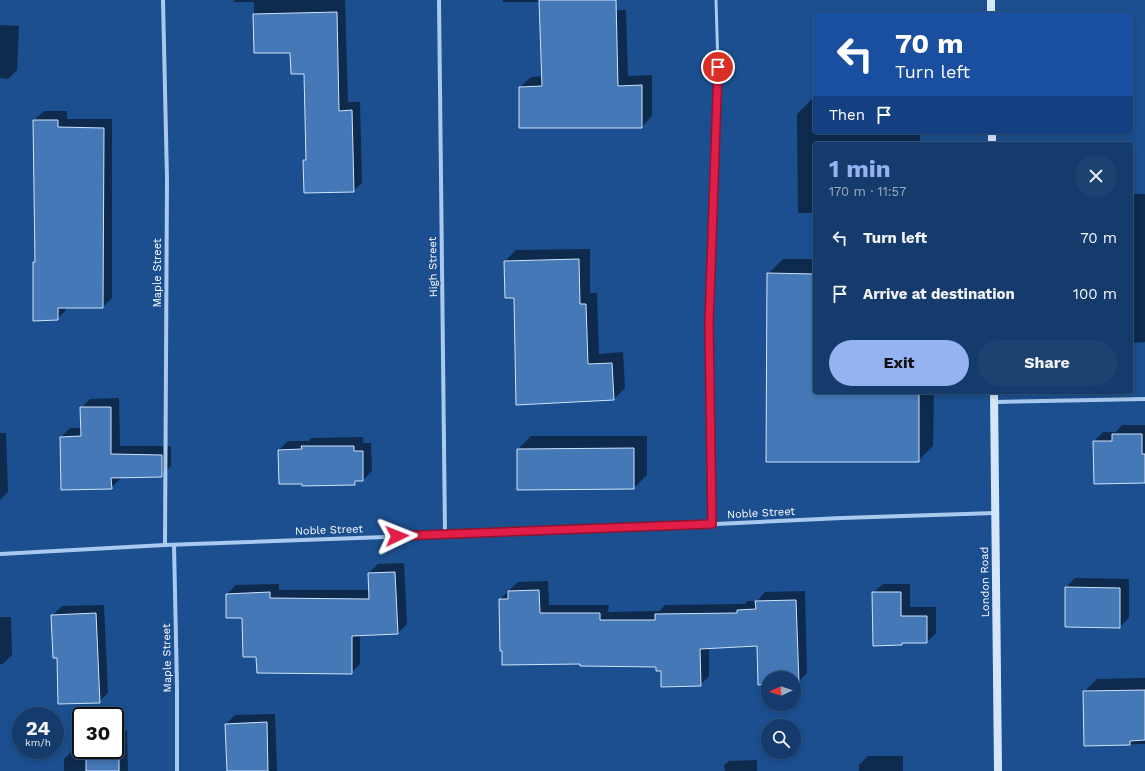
<!DOCTYPE html>
<html lang="en">
<head>
<meta charset="utf-8">
<style>
	:root { --surface:#143b6b; --page:#1d4271; --text:#f1f3f6; --muted:#9dadc1; --line:#33557e; --accent:#95b2f1 }
	body { margin:0; font-family:"Work Sans",sans-serif; background:var(--page); color:var(--text); height:100vh; display:flex; flex-direction:column; font-size:15px; white-space:nowrap }
	* { box-sizing:border-box; margin:0 }
	p { font-size:13px; color:var(--muted) }
	.icon { flex:none; width:22px; height:22px; fill:none; stroke:currentColor; stroke-width:2; stroke-linecap:round; stroke-linejoin:round }
	.map { position:relative; flex:1; overflow:hidden }
	.sheet { position:absolute; left:813px; top:142px; width:320px; height:252px; display:flex; flex-direction:column; background:var(--surface); border-radius:4px; box-shadow:0 2px 6px #0003,0 0 0 1px var(--line) }
	.sheet>* { flex:none }
	.banner { position:absolute; left:813px; top:12px; width:320px; height:122px; border-radius:4px; box-shadow:0 2px 6px #0003,0 0 0 1px var(--line); background:#1a4fa0; color:#fff; overflow:hidden }
	.needle { width:26px; rotate:266deg }
	.fabs { position:absolute; left:761px; top:671px; display:grid; gap:8px }
	.fabs a { display:grid; place-items:center; width:40px; height:40px; border-radius:50%; background:var(--surface); box-shadow:0 2px 6px #0003,0 0 0 1px var(--line); font-size:20px }
	.speed { position:absolute; left:12px; top:707px; display:flex; gap:8px; font-size:20px; font-weight:700; text-align:center }
	.speed>* { display:grid; place-content:center; width:52px; height:52px; border-radius:50%; background:var(--surface); box-shadow:0 2px 6px #0003,0 0 0 1px var(--line); line-height:1 }
	.speed small { font-size:10px; font-weight:400 }
	.speed .limit { border:2px solid #111; border-radius:6px; background:#fff; color:#111 }
	.pin { position:absolute; display:grid; place-items:center; width:34px; height:34px; color:#fff; margin:-17px; border:2px solid #fff; border-radius:50%; box-shadow:0 1px 4px #0007 }
	.me { position:absolute; width:44px; margin:-22px; rotate:88deg; stroke-linejoin:round; filter:drop-shadow(0 0 3px #0008) }
	.turn { display:flex; align-items:center; gap:14px; height:84px; padding:0 16px; font-size:18px }
	.turn .icon { width:52px; height:52px; stroke-width:2.5 }
	.turn b { display:block; font-size:28px; line-height:34px }
	.then { display:flex; align-items:center; height:38px; padding:0 16px; background:#0003; gap:8px; font-size:15px }
	.round { display:grid; place-items:center; flex:none; width:42px; height:42px; border-radius:21px; background:var(--page) }
	.headline { display:flex; align-items:center; justify-content:space-between; height:68px; padding:0 16px }
	h1 { font-size:24px; font-weight:700; line-height:30px; color:var(--accent) }
	.cta { display:flex; gap:8px; margin-top:auto; padding:8px 16px }
	.cta a { flex:1; height:46px; border-radius:24px; background:var(--accent); color:#111; font-size:16px; font-weight:700; line-height:46px; text-align:center }
	.cta a+a { background:var(--page); color:var(--text) }
	ul { padding:0; list-style:none }
	li { display:flex; align-items:center; gap:12px; height:56px; padding:0 16px }
	li div { flex:1 }
	li b { display:block; font-size:15px }
	li em { font-style:normal }
	.map>svg:first-child { display:block }
	.shadow { fill:#0007 }
	.building { fill:#4478b7; stroke:#cfe3fa }
	.lines { fill:none; stroke-linecap:round; stroke-linejoin:round }
	.lane { stroke:#a9c9ee; stroke-width:3 }
	.street { stroke:#a9c9ee; stroke-width:4 }
	.secondary { stroke:#d6e6fa; stroke-width:8 }
	.route-casing { stroke:#92132f; stroke-width:10 }
	.route { stroke:#e11d48; stroke-width:7 }
	.labels { text-anchor:middle; dominant-baseline:central; stroke-width:3; stroke-linejoin:round; paint-order:stroke }
	.street-label { font-size:11px; fill:#fff; stroke:#1b4f8f }
</style>
</head>
<body>
<div class="map">
<svg width="1145" height="771" viewBox="0 0 1145 771">
	<rect width="100%" height="100%" fill="#1b4f8f"/>
	<g class="shadow">
		<polygon points="234,0 345,0 348,102 360,102 362,183 353,191 304,160 307,157 305,73 291,52 255,52 254,2 234,2"/>
		<polygon points="503,0 588,0 587,11 626,10 628,76 652,75 652,116 642,127 520,127 520,87 531,77 542,76 540,2 503,2"/>
		<polygon points="0,25 19,26 17,70 8,79 0,78"/>
		<polygon points="812,99 815,99 815,132 920,132 920,144 815,144 815,213 798,213 797,114"/>
		<polygon points="44,111 67,111 67,119 112,119 112,298 103,307 66,307 66,310 57,319 34,262 36,260 34,120"/>
		<polygon points="1131,194 1145,194 1145,342 1131,343"/>
		<polygon points="590,249 590,293 597,293 599,354 623,352 625,388 614,399 517,404 515,297 506,297 505,261 516,250"/>
		<polygon points="783,259 815,259 815,392 934,392 933,446 918,461 767,461 768,274"/>
		<polygon points="119,398 120,446 171,446 171,466 161,476 120,477 120,479 111,488 61,437 70,428 82,428 81,408 90,399"/>
		<polygon points="1122,425 1145,425 1145,482 1094,441 1103,432 1116,432"/>
		<polygon points="0,433 6,433 8,492 0,500"/>
		<polygon points="531,436 647,436 647,475 634,488 518,449"/>
		<polygon points="363,437 363,443 371,443 372,471 363,480 359,480 355,484 279,450 288,441 309,441 311,438"/>
		<polygon points="404,563 407,624 398,633 360,635 360,664 351,673 257,656 243,617 227,594 236,585 279,584 279,590 370,590 369,573 378,564"/>
		<polygon points="1075,578 1129,579 1129,618 1120,627 1066,587"/>
		<polygon points="548,581 549,605 609,605 608,612 659,611 665,605 745,604 747,601 757,601 765,592 805,591 807,673 798,682 794,683 794,678 768,678 768,683 758,645 709,647 709,676 700,685 662,670 657,666 581,663 500,599 518,582"/>
		<polygon points="883,584 910,584 910,607 936,607 936,633 927,642 904,642 901,644 873,593"/>
		<polygon points="104,605 108,693 99,702 58,657 52,616 62,606"/>
		<polygon points="0,617 11,617 12,655 3,664 0,664"/>
		<polygon points="1145,678 1145,744 1085,745 1084,692 1097,679"/>
		<polygon points="275,714 277,771 228,771 226,724 235,715"/>
		<polygon points="127,731 128,771 64,771 64,759 73,750 115,750 115,732"/>
		<polygon points="868,756 903,756 903,771 859,771 859,765"/>
		<polygon points="757,760 757,771 725,771 724,765 729,761"/>
	</g>
	<g class="building">
		<polygon points="539,0 616,0 618,86 642,85 642,128 519,128 519,87 542,86"/>
		<polygon points="337,12 339,111 352,110 354,192 304,193 303,160 306,160 304,74 291,74 290,53 254,53 253,14"/>
		<polygon points="33,120 58,120 58,127 104,128 103,308 58,308 58,320 33,321 33,262 35,262"/>
		<polygon points="579,259 580,304 586,304 588,364 612,363 614,400 516,405 514,298 505,298 504,261"/>
		<polygon points="767,273 815,274 815,392 919,392 919,462 766,462"/>
		<polygon points="80,407 111,407 111,454 162,455 162,477 111,478 112,489 61,490 60,437 81,436"/>
		<polygon points="1112,434 1142,434 1142,454 1145,454 1145,483 1094,484 1093,441 1112,441"/>
		<polygon points="301,446 354,446 354,451 363,451 363,481 355,481 355,485 302,486 302,484 279,484 278,450 302,449"/>
		<polygon points="634,448 634,489 517,490 517,449"/>
		<polygon points="395,572 398,634 352,636 352,674 257,673 256,657 243,657 242,618 226,618 226,594 270,592 270,598 369,599 368,573"/>
		<polygon points="1065,587 1120,588 1120,628 1065,627"/>
		<polygon points="539,590 540,613 600,613 600,620 655,620 655,614 737,613 737,610 756,609 755,601 796,600 799,683 794,684 794,678 768,678 768,684 758,685 757,646 700,649 701,686 661,687 661,671 656,671 656,667 580,666 580,664 502,665 502,651 500,651 499,599 508,599 508,591"/>
		<polygon points="872,592 901,592 901,616 927,616 927,643 902,643 902,645 873,646"/>
		<polygon points="96,613 100,703 58,704 57,658 53,658 51,615"/>
		<polygon points="1145,690 1145,740 1130,741 1130,745 1084,746 1083,691"/>
		<polygon points="267,722 268,771 227,771 225,724"/>
		<polygon points="115,740 119,740 119,771 86,771 86,750 115,750"/>
	</g>
	<g class="lines">
		<polyline class="lane" points="712,524 709,325 718,67 716,0"/>
		<g class="street">
			<polyline points="163,0 167,179 165,545"/>
			<polyline points="439,0 445,534"/>
			<polyline points="994,402 1145,399"/>
			<polyline points="174,545 177,687 177,771"/>
			<polyline points="0,554 165,545 609,529 842,518 995,513"/>
		</g>
		<g class="secondary">
			<polyline points="991,0 991,14"/>
			<polyline points="992,132 992,144"/>
			<polyline points="994,392 998,771"/>
		</g>
	</g>
	<g class="lines">
		<defs>
			<polyline id="route" points="397,536 712,524 709,324 718,67"/>
		</defs>
		<use href="#route" class="route-casing"/>
		<use href="#route" class="route"/>
	</g>
	<g class="labels">
		<g class="street-label">
			<text transform="translate(433 267) rotate(-91)">High Street</text>
			<text transform="translate(157 273) rotate(-90)">Maple Street</text>
			<text transform="translate(761 513) rotate(-3)">Noble Street</text>
			<text transform="translate(329 530) rotate(-2)">Noble Street</text>
			<text transform="translate(985 582) rotate(-91)">London Road</text>
			<text transform="translate(167 658) rotate(-91)">Maple Street</text>
		</g>
	</g>
</svg>
<div class="fabs">
<a><svg class="needle" viewBox="-14 -14 28 28"><path d="M0-13l5 13h-10z" fill="#e53935"/><path d="M0 13l5-13h-10z" fill="#9dadc1"/></svg></a>
<a><svg class="icon" aria-label="search" viewBox="0 0 24 24"><circle cx="10" cy="10" r="6"/><path d="M15 15l6 6"/></svg></a>
</div>
<div class="speed"><div>24<small>km/h</small></div><div class="limit">30</div></div>
<div class="pin" style="left:718px;top:67px;background:#d93025"><svg class="icon" aria-label="arrive" viewBox="0 0 24 24"><path d="M6 21V4h12l-3 4 3 4H6"/></svg></div>
<svg class="me" style="left:397px;top:536px" viewBox="-20 -20 40 40"><path d="M0-17L14 15 0 8-14 15z" fill="#e11d48" stroke="#fff" stroke-width="4"/></svg>
<div class="banner">
<div class="turn"><svg class="icon" aria-label="left" viewBox="0 0 24 24"><path d="M17 20v-9H6M10 6l-5 5 5 5"/></svg><div><b>70 m</b>Turn left</div></div>
<div class="then">Then<svg class="icon" aria-label="arrive" viewBox="0 0 24 24"><path d="M6 21V4h12l-3 4 3 4H6"/></svg></div>
</div>
<section class="sheet">
<div class="headline"><div><h1>1 min</h1><p>170 m · 11:57</p></div><a class="round"><svg class="icon" aria-label="close" viewBox="0 0 24 24"><path d="M6 6l12 12M18 6L6 18"/></svg></a></div>
<ul>
<li><svg class="icon" aria-label="left" viewBox="0 0 24 24"><path d="M17 20v-9H6M10 6l-5 5 5 5"/></svg><div><b>Turn left</b></div><em>70 m</em></li>
<li><svg class="icon" aria-label="arrive" viewBox="0 0 24 24"><path d="M6 21V4h12l-3 4 3 4H6"/></svg><div><b>Arrive at destination</b></div><em>100 m</em></li>
</ul>
<div class="cta"><a>Exit</a><a>Share</a></div>
</section>
</div>
</body>
</html>
